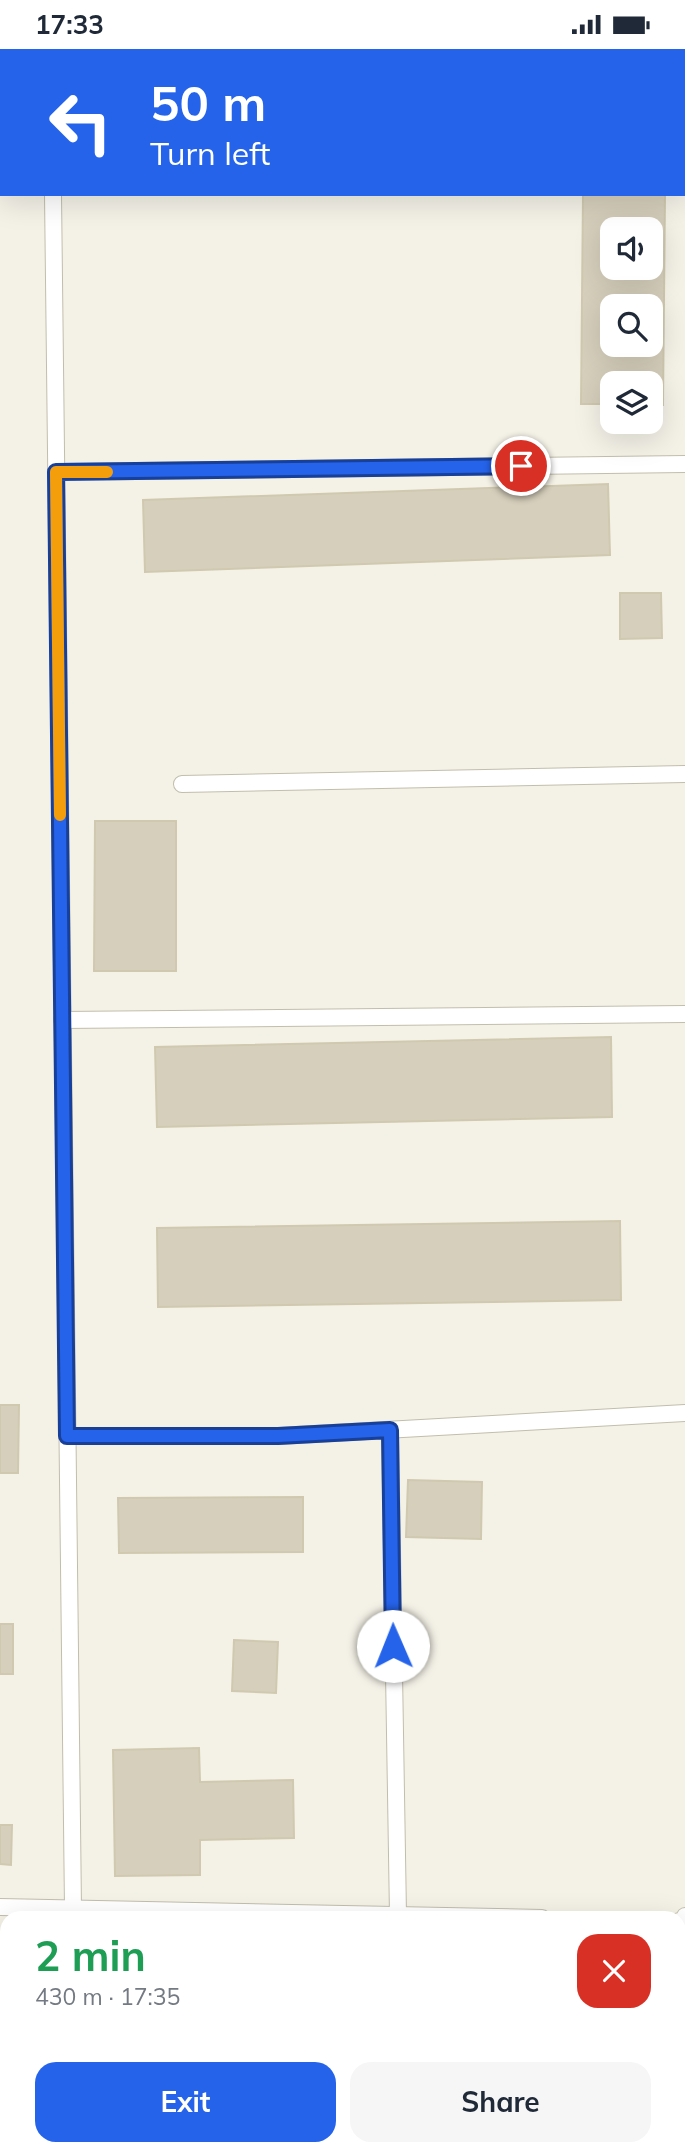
<!DOCTYPE html>
<html lang="en">
<head>
<meta charset="utf-8">
<style>
	:root { --surface:#fff; --page:#f6f6f7; --text:#1f2937; --muted:#747a83; --accent:#2563eb }
	body { margin:0; font-family:Mulish,sans-serif; background:var(--page); color:var(--text); height:100vh; display:flex; flex-direction:column; font-size:26px; white-space:nowrap }
	* { box-sizing:border-box; margin:0 }
	p { font-size:23px; color:var(--muted) }
	.icon { flex:none; width:38px; height:38px; fill:none; stroke:currentColor; stroke-width:2; stroke-linecap:round; stroke-linejoin:round }
	.map { position:relative; flex:1; overflow:hidden }
	.side { position:absolute; left:0px; top:1862px; width:686px; height:245px; display:flex; flex-direction:column; background:var(--surface); border-radius:21px 21px 0 0; box-shadow:0 7px 28px #0002 }
	.side>* { flex:none }
	.top-card { position:absolute; left:0px; top:0px; width:686px; height:147px; box-shadow:0 7px 28px #0002; background:#2563eb; color:#fff; overflow:hidden }
	.buttons { position:absolute; left:600px; top:168px; display:grid; gap:14px }
	.buttons a { display:grid; place-items:center; width:63px; height:63px; border-radius:14px; background:var(--surface); box-shadow:0 7px 28px #0002; font-size:35px }
	.pin { position:absolute; display:grid; place-items:center; width:60px; height:60px; color:#fff; margin:-30px; border:4px solid #fff; border-radius:50%; box-shadow:0 2px 7px #0007 }
	.me { position:absolute; width:77px; margin:-38px; rotate:359deg; stroke-linejoin:round; filter:drop-shadow(0 0 5px #0008) }
	.turn { display:flex; align-items:center; gap:24px; height:147px; padding:0 35px; font-size:32px }
	.turn .icon { width:91px; height:91px; stroke-width:2.5 }
	.turn b { display:block; font-size:49px; line-height:60px }
	.round { display:grid; place-items:center; flex:none; width:74px; height:74px; border-radius:21px; background:var(--page) }
	.summary { display:flex; align-items:center; justify-content:space-between; height:119px; padding:0 35px }
	h1 { font-size:42px; font-weight:700; line-height:52px; color:#1e9e55 }
	.primary-button { display:flex; gap:14px; margin-top:auto; padding:14px 35px }
	.primary-button a { flex:1; height:80px; border-radius:21px; background:var(--accent); color:#fff; font-size:28px; font-weight:700; line-height:80px; text-align:center }
	.primary-button a+a { background:var(--page); color:var(--text) }
	.status { display:flex; justify-content:space-between; align-items:center; height:49px; padding:0 35px; background:var(--surface); direction:ltr }
	.status svg { height:19px; fill:currentColor }
	.map>svg:first-child { display:block }
	.building { fill:#d6cfbc; stroke:#d0c9af; stroke-width:2; fill-rule:evenodd }
	.lines { fill:none; stroke-linecap:round; stroke-linejoin:round }
	.lane-casing { stroke:#c2beac; stroke-width:18 }
	.street-casing { stroke:#c2beac; stroke-width:33 }
	.lane { stroke:#fff; stroke-width:16 }
	.street { stroke:#fff; stroke-width:32 }
	.route-casing { stroke:#184099; stroke-width:18 }
	.route { stroke:#2563eb; stroke-width:12 }
	.slow { stroke:#f59e0b; stroke-width:12 }
</style>
</head>
<body>
<div class="status"><b>17:33</b><svg viewBox="0 0 49 12"><path d="M0 12V9h3v3zM5 12V6h3v6zM10 12V3h3v9zM15 12V0h3v12zM26 1h20v11H26zM47 4h2v5h-2z"/></svg></div>
<div class="map">
<svg width="685" height="2107" viewBox="0 0 685 2107">
	<rect width="100%" height="100%" fill="#f4f2e7"/>
	<g class="building">
		<polygon points="145,0 337,0 337,2 80,2"/>
		<polygon points="395,0 648,2 395,2"/>
		<path d="M583 145H665L663 356H651V334H612V355H581ZM612 180H651V219H612ZM612 257H651V296H612Z"/>
		<polygon points="608,435 610,506 145,523 143,451"/>
		<polygon points="620,544 661,544 662,589 620,590"/>
		<polygon points="95,772 176,772 176,922 94,922"/>
		<polygon points="611,988 612,1068 157,1078 155,998"/>
		<polygon points="620,1172 621,1251 158,1258 157,1179"/>
		<polygon points="0,1356 19,1356 18,1424 0,1424"/>
		<polygon points="408,1431 482,1433 481,1490 406,1488"/>
		<polygon points="303,1448 303,1503 119,1504 118,1449"/>
		<rect x="0" y="1575" width="13" height="50"/>
		<polygon points="234,1591 278,1593 276,1644 232,1642"/>
		<polygon points="199,1699 200,1733 293,1731 294,1789 200,1791 200,1826 115,1827 113,1701"/>
		<polygon points="0,1776 12,1776 11,1816 0,1815"/>
		<polygon points="526,2100 587,2100 588,2107 526,2107"/>
	</g>
	<g class="lines">
		<defs>
			<g id="lane">
				<polyline points="51,0 51,2"/>
				<polyline points="53,145 73,1860"/>
				<polyline points="56,423 685,415"/>
				<polyline points="182,735 685,725"/>
				<polyline points="62,971 685,965"/>
				<polyline points="390,1381 398,1866"/>
				<polyline points="67,1387 278,1387 685,1364"/>
				<polyline points="0,1858 542,1869"/>
				<polyline points="679,1872 685,1872 685,1867"/>
				<polyline points="0,2011 7,2021"/>
				<polyline points="65,2100 70,2107"/>
				<polyline points="487,2100 487,2107"/>
			</g>
			<polyline id="street" points="679,2026 685,2073"/>
		</defs>
		<use href="#lane" class="lane-casing"/>
		<use href="#street" class="street-casing"/>
		<use href="#lane" class="lane"/>
		<use href="#street" class="street"/>
	</g>
	<g class="lines">
		<defs>
			<polyline id="route" points="393,1597 390,1381 278,1387 67,1387 56,423 521,417"/>
		</defs>
		<use href="#route" class="route-casing"/>
		<use href="#route" class="route"/>
		<polyline class="slow" points="60,766 56,423 107,423"/>
	</g>
</svg>
<div class="buttons">
<a><svg class="icon" aria-label="sound" viewBox="0 0 24 24"><path d="M4 9h4l5-4v14l-5-4H4zM17 9q2 3 0 6"/></svg></a>
<a><svg class="icon" aria-label="search" viewBox="0 0 24 24"><circle cx="10" cy="10" r="6"/><path d="M15 15l6 6"/></svg></a>
<a><svg class="icon" aria-label="layers" viewBox="0 0 24 24"><path d="M12 4l9 5-9 5-9-5zM3 14l9 5 9-5"/></svg></a>
</div>
<div class="pin" style="left:521px;top:417px;background:#d93025"><svg class="icon" aria-label="arrive" viewBox="0 0 24 24"><path d="M6 21V4h12l-3 4 3 4H6"/></svg></div>
<svg class="me" style="left:393px;top:1597px" viewBox="-20 -20 40 40"><circle r="19" fill="#fff"/><path d="M0-13L10 11 0 6-10 11z" fill="#2563eb"/></svg>
<div class="top-card">
<div class="turn"><svg class="icon" aria-label="left" viewBox="0 0 24 24"><path d="M17 20v-9H6M10 6l-5 5 5 5"/></svg><div><b>50 m</b>Turn left</div></div>
</div>
<section class="side">
<div class="summary"><div><h1>2 min</h1><p>430 m · 17:35</p></div><a class="round" style="background:#d93025;color:#fff"><svg class="icon" aria-label="close" viewBox="0 0 24 24"><path d="M6 6l12 12M18 6L6 18"/></svg></a></div>
<div class="primary-button"><a>Exit</a><a>Share</a></div>
</section>
</div>
</body>
</html>
